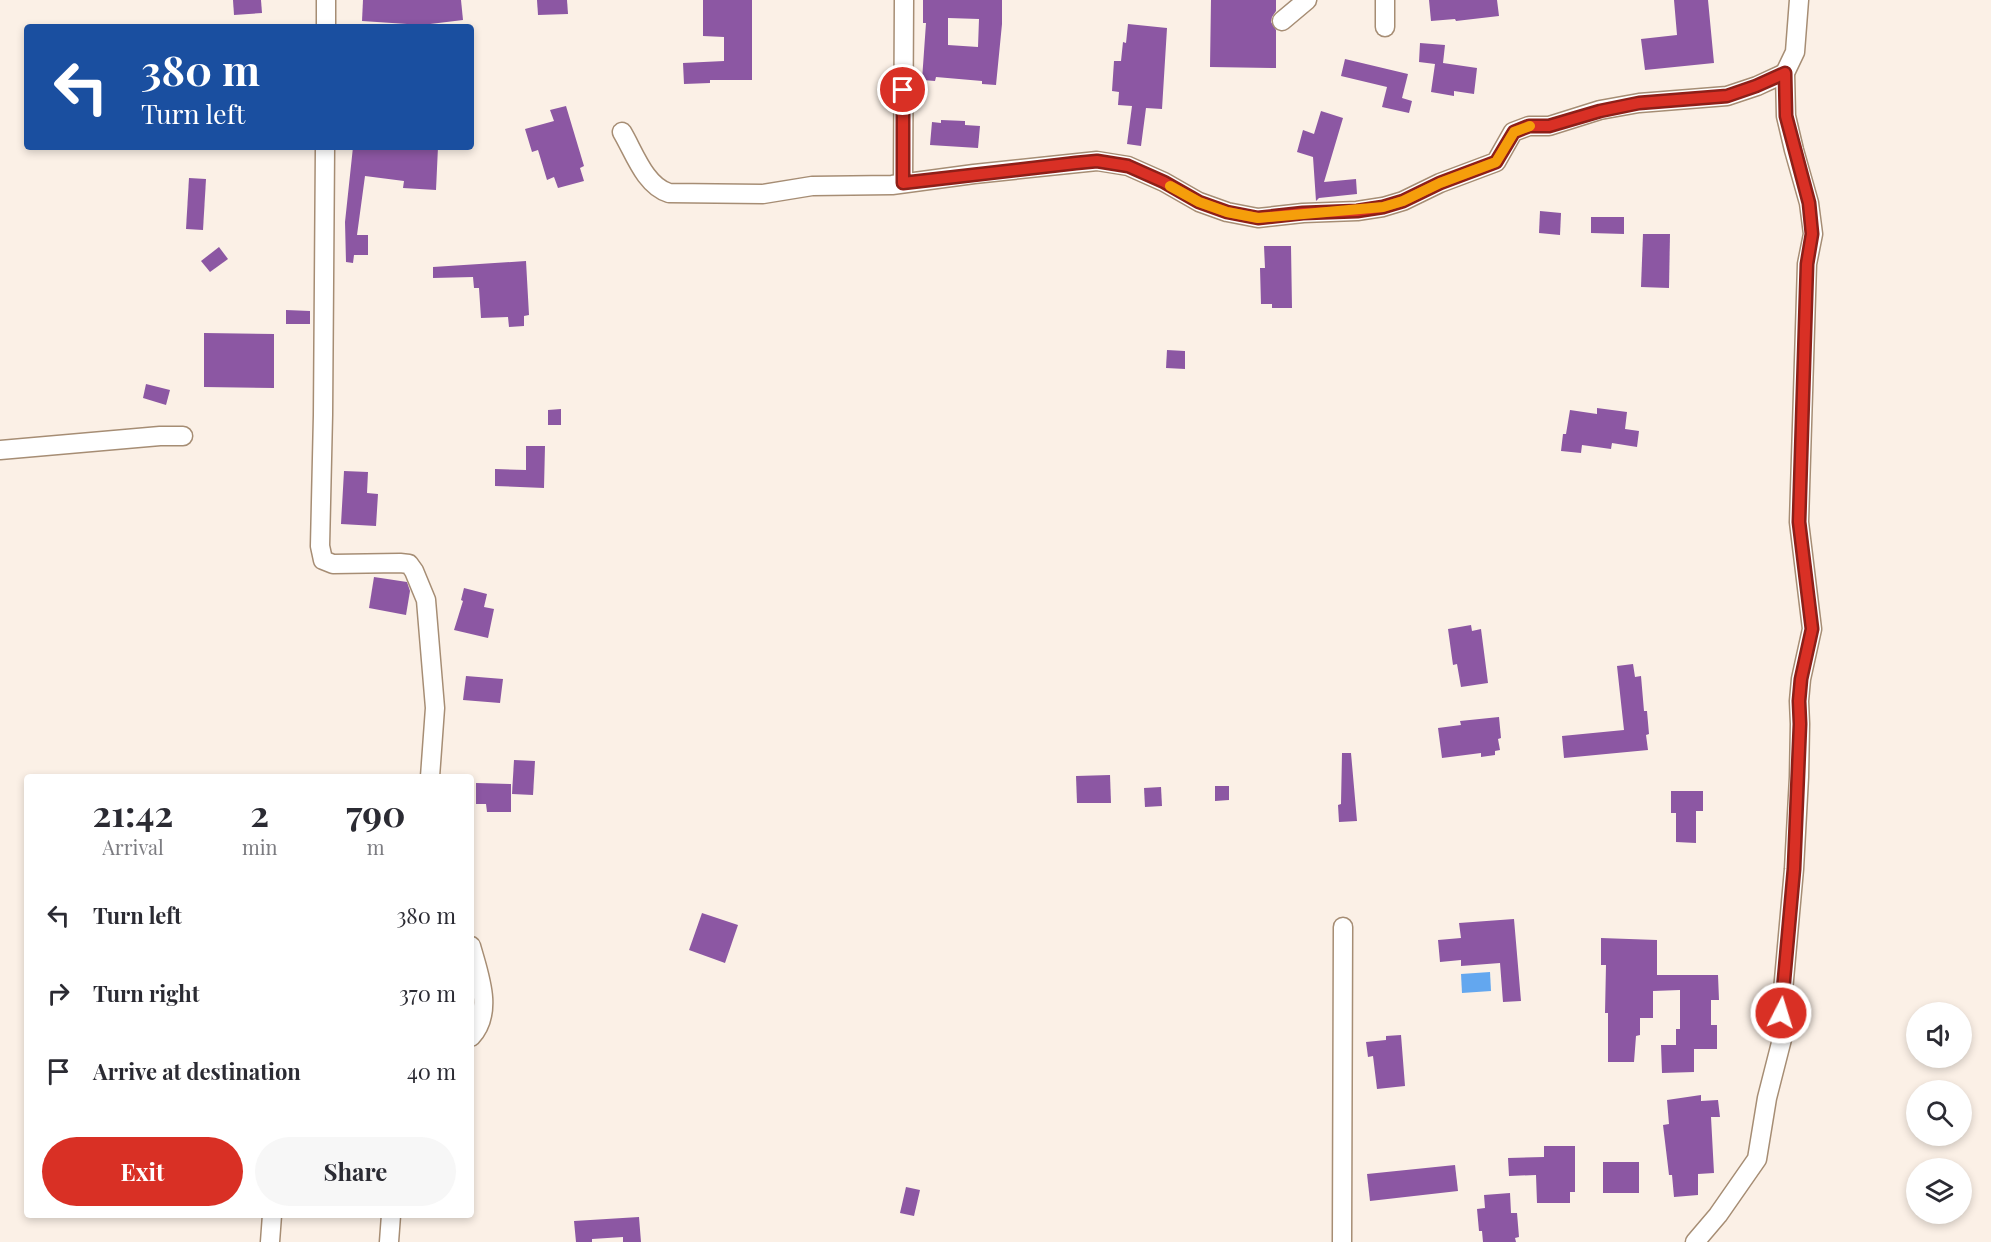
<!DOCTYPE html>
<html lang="en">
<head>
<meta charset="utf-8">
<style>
	:root { --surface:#fff; --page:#f7f7f7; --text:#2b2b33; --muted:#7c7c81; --accent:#d93025 }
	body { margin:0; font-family:"Playfair Display",serif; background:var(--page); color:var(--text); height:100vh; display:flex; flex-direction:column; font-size:22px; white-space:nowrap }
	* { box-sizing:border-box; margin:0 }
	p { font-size:20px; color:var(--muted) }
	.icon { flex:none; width:33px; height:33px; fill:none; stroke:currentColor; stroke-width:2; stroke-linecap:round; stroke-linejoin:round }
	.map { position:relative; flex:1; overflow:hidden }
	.sheet { position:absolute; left:24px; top:774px; width:450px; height:444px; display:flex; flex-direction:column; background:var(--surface); border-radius:6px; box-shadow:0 3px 9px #0003 }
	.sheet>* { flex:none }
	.guide { position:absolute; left:24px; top:24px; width:450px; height:126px; border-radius:6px; box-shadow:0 3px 9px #0003; background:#1a4fa0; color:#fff; overflow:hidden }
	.buttons { position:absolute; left:1906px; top:1002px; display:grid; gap:12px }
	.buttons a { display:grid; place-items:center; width:66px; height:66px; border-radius:50%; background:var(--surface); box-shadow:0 3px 9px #0003; font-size:30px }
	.pin { position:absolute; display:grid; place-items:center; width:51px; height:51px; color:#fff; margin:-26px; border:3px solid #fff; border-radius:50%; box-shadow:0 2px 6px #0007 }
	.me { position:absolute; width:66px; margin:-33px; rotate:5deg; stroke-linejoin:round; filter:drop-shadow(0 0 4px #0008) }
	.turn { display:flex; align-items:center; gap:21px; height:126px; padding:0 18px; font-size:27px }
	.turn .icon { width:78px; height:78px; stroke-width:2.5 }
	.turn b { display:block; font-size:42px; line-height:51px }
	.eta { display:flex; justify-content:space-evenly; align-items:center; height:102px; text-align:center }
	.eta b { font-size:36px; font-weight:700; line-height:42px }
	.action { display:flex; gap:12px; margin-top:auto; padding:12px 18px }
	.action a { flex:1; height:69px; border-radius:36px; background:var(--accent); color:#fff; font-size:24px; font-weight:700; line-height:69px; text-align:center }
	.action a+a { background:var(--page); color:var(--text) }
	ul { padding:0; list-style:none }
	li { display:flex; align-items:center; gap:18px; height:78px; padding:0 18px }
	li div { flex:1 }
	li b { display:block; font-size:22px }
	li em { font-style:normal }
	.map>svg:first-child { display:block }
	.water { fill:#63a7ef }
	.building { fill:#8c57a3; fill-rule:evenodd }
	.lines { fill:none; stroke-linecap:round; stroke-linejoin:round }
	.minor-casing { stroke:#a68d74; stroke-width:21 }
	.minor { stroke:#fff; stroke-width:18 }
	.route-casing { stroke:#8d1f18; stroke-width:15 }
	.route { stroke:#d93025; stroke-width:10 }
	.slow { stroke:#f59e0b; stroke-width:10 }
</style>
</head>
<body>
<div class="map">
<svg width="1991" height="1242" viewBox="0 0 1991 1242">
	<rect width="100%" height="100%" fill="#fbf0e6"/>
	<polygon class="water" points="1490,972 1491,991 1462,993 1461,974"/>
	<g class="building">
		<polygon points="233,0 261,0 262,13 234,15"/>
		<polygon points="363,0 461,0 463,20 422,25 362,21"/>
		<polygon points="537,0 567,0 568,14 538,15"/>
		<polygon points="703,0 752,0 752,80 710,80 710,83 684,84 683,63 724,61 724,37 703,36"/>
		<path d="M923 0H1002V24L996 85 982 84V81L936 77 935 81 922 80 926 23H923ZM948 18 979 19 978 47 948 45Z"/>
		<polygon points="1211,0 1276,0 1276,11 1272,17 1271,22 1276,30 1276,68 1210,67"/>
		<polygon points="1429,0 1497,0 1499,16 1456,21 1455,19 1431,21"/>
		<polygon points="1674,0 1708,0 1714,63 1645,70 1641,39 1677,35"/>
		<polygon points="1128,24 1167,28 1162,109 1146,108 1141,146 1127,144 1132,106 1118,105 1119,92 1112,91 1114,61 1121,61 1123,42 1126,43"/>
		<polygon points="1420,43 1445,45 1443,63 1477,68 1474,94 1454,91 1454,96 1431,92 1435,64 1419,62"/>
		<polygon points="1345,59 1408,74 1402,98 1412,101 1409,113 1382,107 1387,87 1341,76"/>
		<polygon points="566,106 584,166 580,168 584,181 558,188 554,177 547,180 538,150 532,152 525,129 554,121 550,110"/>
		<polygon points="1321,111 1343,118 1324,182 1356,179 1357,194 1319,198 1316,201 1313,157 1297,152 1303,130 1314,134"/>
		<polygon points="941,120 965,121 965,125 980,126 978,148 930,145 932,122 941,123"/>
		<polygon points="353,147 438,147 436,190 403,188 404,181 365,176 357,235 368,235 368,255 354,255 353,263 346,262 345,222"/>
		<polygon points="189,178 206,179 203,230 186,229"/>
		<polygon points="1540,211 1561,213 1560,235 1539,233"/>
		<polygon points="1591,217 1624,217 1624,234 1591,233"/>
		<polygon points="1643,234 1670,234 1669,288 1641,287"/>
		<polygon points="1264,246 1291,246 1292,308 1272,308 1272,304 1261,304 1260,268 1265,268"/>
		<polygon points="219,247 228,259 210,272 201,261"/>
		<polygon points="526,261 529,315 524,316 524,326 509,327 508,317 481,318 479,288 474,288 473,277 433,278 433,267"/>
		<polygon points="286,310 310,311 310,324 286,324"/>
		<polygon points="204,333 274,334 274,388 204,387"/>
		<polygon points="1167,350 1185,351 1185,369 1166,368"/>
		<polygon points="146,384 170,390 166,405 143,398"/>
		<polygon points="1597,408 1627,412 1625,429 1639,431 1637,447 1612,443 1611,449 1582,445 1581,453 1561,451 1563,434 1566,434 1570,410 1597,414"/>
		<polygon points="561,409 561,425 548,425 548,410"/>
		<polygon points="526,446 545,446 544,488 495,486 495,469 526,470"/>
		<polygon points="344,471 368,472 367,493 378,494 376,526 341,524"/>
		<polygon points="374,577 407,582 410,591 406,615 369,608"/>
		<polygon points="464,588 487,594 484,607 494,609 488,638 454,630 463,601 461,600"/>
		<polygon points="1471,625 1472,631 1481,629 1488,683 1461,687 1457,664 1453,665 1448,629"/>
		<polygon points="1633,664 1635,677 1641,676 1644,711 1647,711 1649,734 1646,735 1648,750 1564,758 1562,736 1624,730 1617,666"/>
		<polygon points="466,676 503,679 500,703 463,700"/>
		<polygon points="1499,717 1501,738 1498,739 1500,750 1495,751 1495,755 1481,757 1481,753 1442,758 1438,728 1461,725 1460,721"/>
		<polygon points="1342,753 1351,753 1357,821 1339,822 1338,805 1341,804"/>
		<polygon points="514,760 535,761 533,795 512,794"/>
		<polygon points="1110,775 1111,803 1077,803 1076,776"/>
		<polygon points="476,783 511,784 511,812 487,812 486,804 476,804"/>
		<polygon points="1215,786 1229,786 1229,800 1215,801"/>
		<polygon points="1161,787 1162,806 1145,807 1144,788"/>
		<polygon points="1671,791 1703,791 1703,811 1696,811 1696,843 1676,842 1676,813 1671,813"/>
		<polygon points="702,913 738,925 725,963 689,950"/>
		<polygon points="1514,919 1521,1001 1503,1002 1500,963 1461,966 1461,960 1440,962 1438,940 1461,938 1459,923"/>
		<polygon points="1601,938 1657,940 1657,975 1718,975 1719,1000 1711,1000 1711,1025 1717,1025 1717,1049 1694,1049 1694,1072 1662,1073 1661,1045 1676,1045 1676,1029 1680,1029 1680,990 1653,991 1653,1018 1640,1018 1640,1035 1636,1036 1634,1062 1608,1062 1608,1013 1605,1013 1606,965 1601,965"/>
		<polygon points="1401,1035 1405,1086 1377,1089 1373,1056 1368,1057 1366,1042 1386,1040 1386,1036"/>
		<polygon points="1701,1095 1701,1101 1718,1100 1720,1117 1711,1117 1714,1173 1698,1174 1698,1195 1674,1197 1672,1175 1669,1175 1663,1125 1669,1124 1667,1100"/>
		<polygon points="1544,1146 1575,1146 1575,1192 1570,1192 1570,1203 1537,1203 1536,1175 1509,1176 1508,1158 1544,1157"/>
		<rect x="1603" y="1162" width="36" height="31"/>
		<polygon points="1455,1165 1458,1191 1370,1201 1367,1174"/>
		<polygon points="906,1187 920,1190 914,1216 900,1213"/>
		<polygon points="1510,1193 1511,1213 1517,1213 1519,1237 1515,1238 1516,1242 1483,1242 1482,1231 1479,1231 1477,1209 1485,1208 1484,1195"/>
		<polygon points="639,1217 641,1242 623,1242 623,1237 592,1239 592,1242 576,1242 574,1221"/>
	</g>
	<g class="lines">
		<defs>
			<g id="minor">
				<polyline points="1385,0 1385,27"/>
				<polyline points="1282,21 1307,0"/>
				<polyline points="326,27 326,0"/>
				<path d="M622 132C634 152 645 186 669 193L763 194 812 186 892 185 974 174 1097 161 1128 166 1164 182 1199 202 1227 212 1258 218 1303 213 1357 211 1383 207 1403 201 1440 183 1496 162 1513 132 1529 126H1549L1600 110 1639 103 1727 96 1757 86 1785 73"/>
				<polyline points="325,147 323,415 320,546 323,560 333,564 400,563 409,564 414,571 426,600 435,708 430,777"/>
				<polyline points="903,183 904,0"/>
				<polyline points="0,450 160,436 183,436"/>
				<path d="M471 946C479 975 494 1012 471 1037"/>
				<polyline points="270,1242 272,1215"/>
				<polyline points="389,1242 391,1215"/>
				<polyline points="1342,1242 1343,927"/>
				<polyline points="1695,1242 1718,1215 1757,1159 1767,1098 1782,1039 1781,1013 1794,869 1799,777 1800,724 1799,701 1801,679 1812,629 1799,522 1807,264 1813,234 1809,203 1794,150 1786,116 1785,73 1795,52 1799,0"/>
			</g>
		</defs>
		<use href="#minor" class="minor-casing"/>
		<use href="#minor" class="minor"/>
	</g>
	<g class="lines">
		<defs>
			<polyline id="route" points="903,90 903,183 1076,163 1097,161 1128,166 1164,182 1199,202 1227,212 1258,218 1303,213 1357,211 1383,207 1403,201 1440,183 1496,162 1514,132 1529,126 1549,126 1600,111 1639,103 1727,96 1756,86 1785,73 1786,116 1809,203 1812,234 1807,264 1799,522 1812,629 1801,679 1799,701 1800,724 1794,869 1781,1013"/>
		</defs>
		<use href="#route" class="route-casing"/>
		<use href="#route" class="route"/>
		<polyline class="slow" points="1170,186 1199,202 1227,212 1258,218 1383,207 1403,201 1440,183 1496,162 1514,132 1530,126"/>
	</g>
</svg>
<div class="buttons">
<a><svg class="icon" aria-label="sound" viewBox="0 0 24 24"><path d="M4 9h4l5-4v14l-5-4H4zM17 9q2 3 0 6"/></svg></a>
<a><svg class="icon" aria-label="search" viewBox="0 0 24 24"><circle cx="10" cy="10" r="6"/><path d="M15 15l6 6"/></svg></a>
<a><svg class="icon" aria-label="layers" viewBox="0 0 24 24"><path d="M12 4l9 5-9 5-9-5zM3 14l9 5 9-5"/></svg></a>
</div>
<div class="pin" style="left:903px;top:90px;background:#d93025"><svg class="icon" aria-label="arrive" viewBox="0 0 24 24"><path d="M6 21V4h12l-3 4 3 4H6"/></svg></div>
<svg class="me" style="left:1781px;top:1013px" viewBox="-20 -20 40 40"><circle r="17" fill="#d93025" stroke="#fff" stroke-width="3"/><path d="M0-11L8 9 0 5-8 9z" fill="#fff"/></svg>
<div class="guide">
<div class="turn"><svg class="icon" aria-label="left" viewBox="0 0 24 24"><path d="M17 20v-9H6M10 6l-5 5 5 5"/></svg><div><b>380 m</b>Turn left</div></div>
</div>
<section class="sheet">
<div class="eta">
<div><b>21:42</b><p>Arrival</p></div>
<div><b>2</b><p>min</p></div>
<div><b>790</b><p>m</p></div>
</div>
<ul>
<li><svg class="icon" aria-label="left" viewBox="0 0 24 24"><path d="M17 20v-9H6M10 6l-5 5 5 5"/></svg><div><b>Turn left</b></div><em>380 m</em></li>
<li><svg class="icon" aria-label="right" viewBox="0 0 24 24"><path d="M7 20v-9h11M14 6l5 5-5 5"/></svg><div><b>Turn right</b></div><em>370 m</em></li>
<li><svg class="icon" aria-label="arrive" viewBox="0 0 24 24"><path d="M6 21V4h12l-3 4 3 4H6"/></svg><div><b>Arrive at destination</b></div><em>40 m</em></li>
</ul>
<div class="action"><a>Exit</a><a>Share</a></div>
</section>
</div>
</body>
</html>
